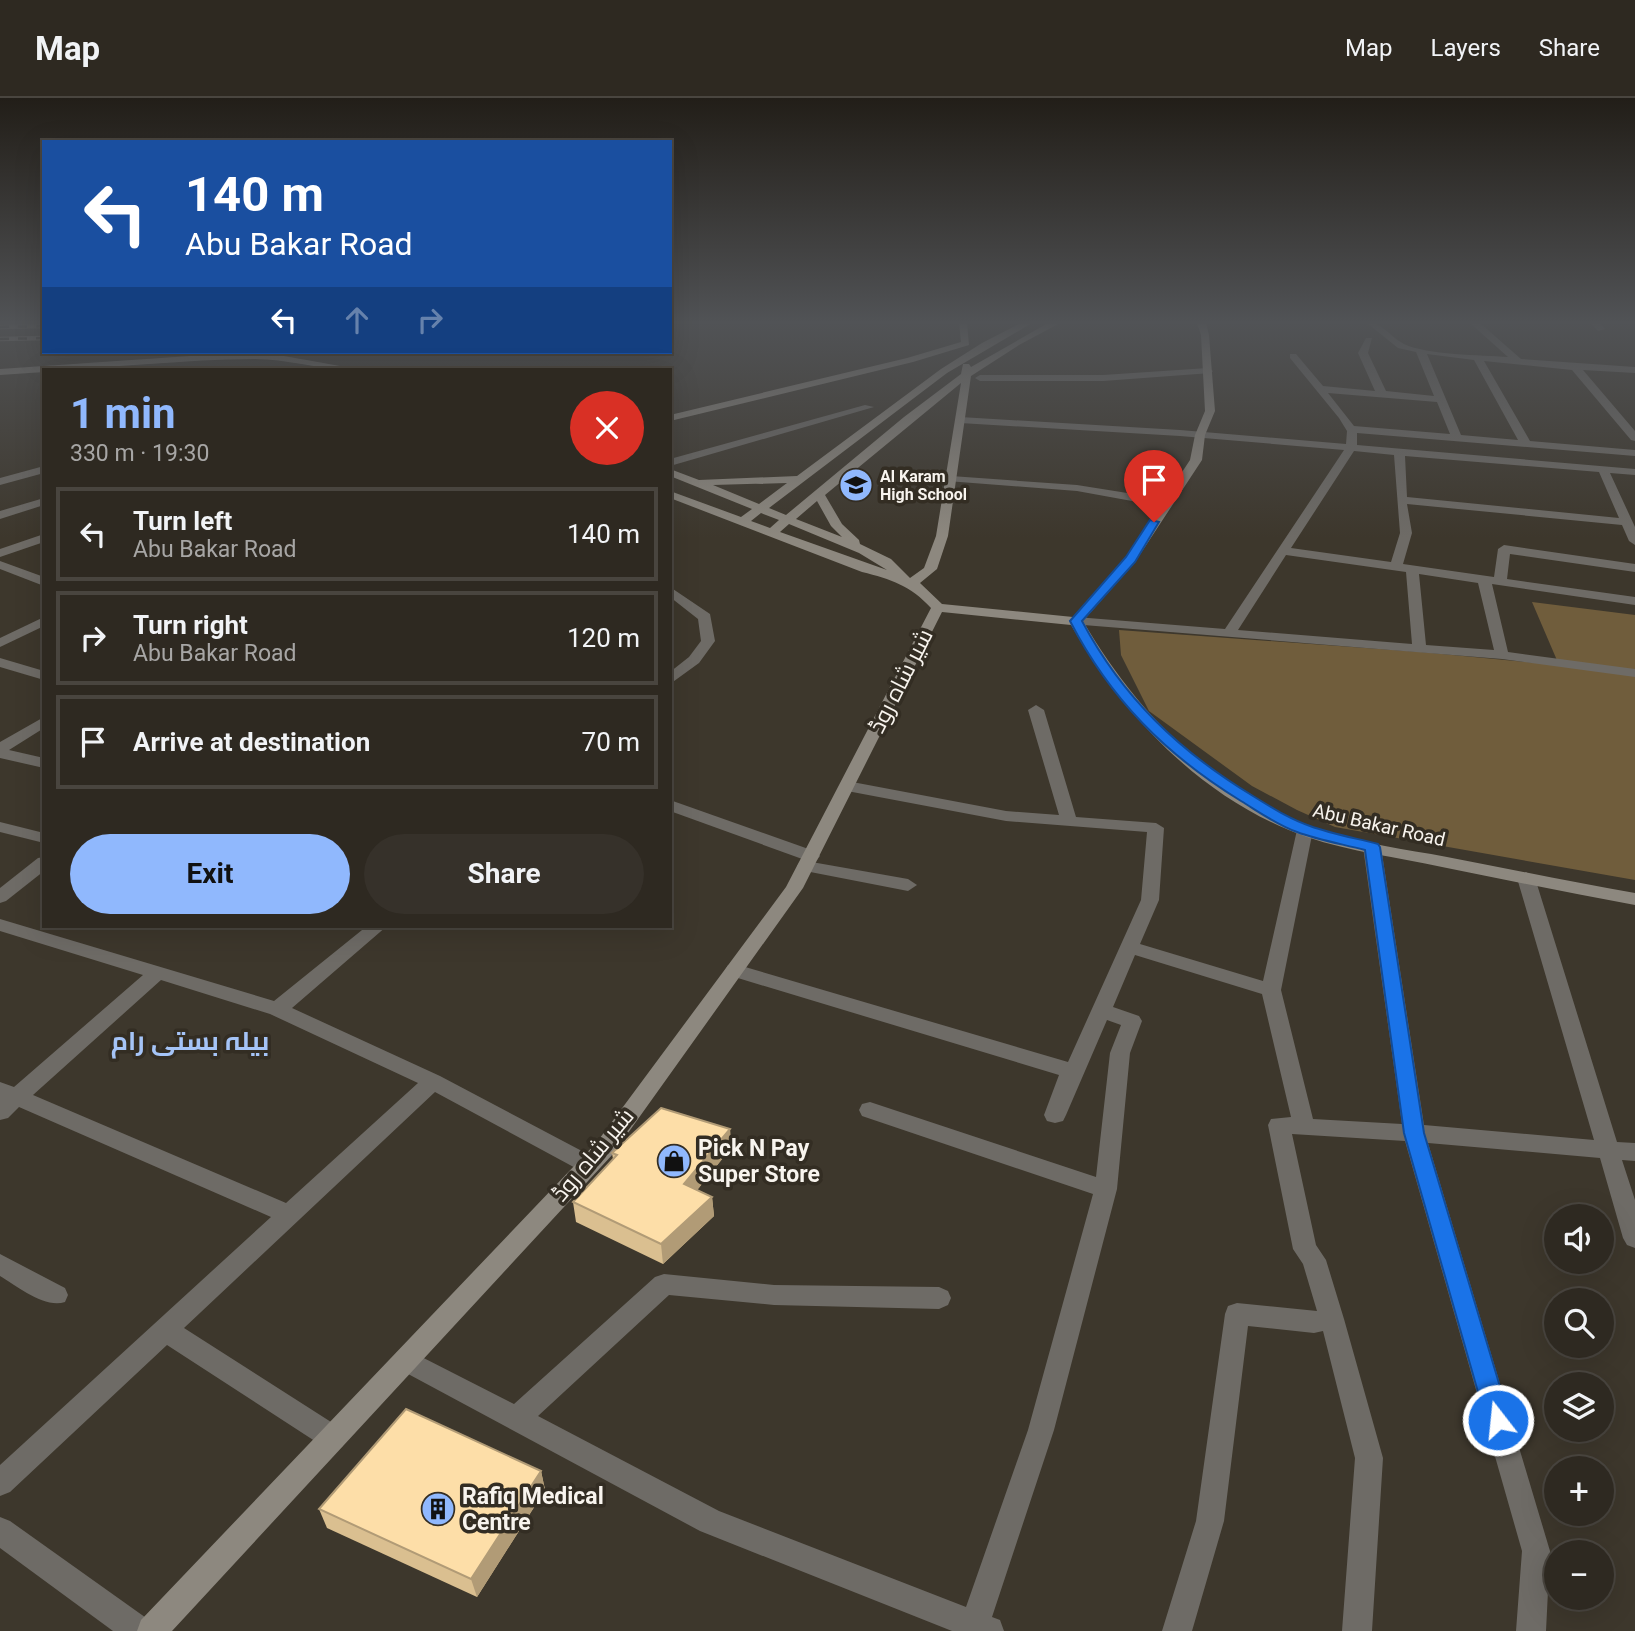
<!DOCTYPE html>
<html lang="en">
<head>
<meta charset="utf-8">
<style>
	:root { --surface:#2e2921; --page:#36312a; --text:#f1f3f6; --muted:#a7a6a5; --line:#49453f; --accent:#90b8fd }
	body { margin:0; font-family:Roboto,Cairo,sans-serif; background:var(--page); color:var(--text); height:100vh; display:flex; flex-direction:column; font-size:26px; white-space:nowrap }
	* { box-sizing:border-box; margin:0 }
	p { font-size:23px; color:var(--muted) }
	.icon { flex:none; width:38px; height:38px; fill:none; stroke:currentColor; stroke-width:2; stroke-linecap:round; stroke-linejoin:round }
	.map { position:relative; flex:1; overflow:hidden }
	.sheet { position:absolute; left:42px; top:270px; width:630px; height:560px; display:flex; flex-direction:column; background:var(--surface); border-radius:0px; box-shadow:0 7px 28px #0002,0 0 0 2px var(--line) }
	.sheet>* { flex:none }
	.top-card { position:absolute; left:42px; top:42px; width:630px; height:214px; border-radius:0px; box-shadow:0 7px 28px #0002,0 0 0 2px var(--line); background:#1a4fa0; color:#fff; overflow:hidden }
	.buttons { position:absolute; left:1544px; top:1106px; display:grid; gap:14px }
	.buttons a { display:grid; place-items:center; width:70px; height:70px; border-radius:50%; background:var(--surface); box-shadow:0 7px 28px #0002,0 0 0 2px var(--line); font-size:35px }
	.pin { position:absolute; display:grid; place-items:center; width:60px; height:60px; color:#fff; margin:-72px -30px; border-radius:50% 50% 50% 0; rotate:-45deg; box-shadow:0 0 7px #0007 }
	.pin .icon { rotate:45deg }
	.me { position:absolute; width:77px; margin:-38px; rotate:344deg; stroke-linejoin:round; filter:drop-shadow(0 0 5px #0008) }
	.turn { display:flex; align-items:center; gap:24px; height:147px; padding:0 28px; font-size:32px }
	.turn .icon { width:91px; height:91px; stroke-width:2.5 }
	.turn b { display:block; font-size:49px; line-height:60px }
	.lanes { display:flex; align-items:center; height:66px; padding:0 28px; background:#0003; justify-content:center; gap:35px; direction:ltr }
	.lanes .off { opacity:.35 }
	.round { display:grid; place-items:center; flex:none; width:74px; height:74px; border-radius:37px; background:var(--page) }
	.head { display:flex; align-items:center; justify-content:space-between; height:119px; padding:0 28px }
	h1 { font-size:42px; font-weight:700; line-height:52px; color:var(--accent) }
	.cta { display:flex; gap:14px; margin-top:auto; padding:14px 28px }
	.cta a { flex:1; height:80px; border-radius:42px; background:var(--accent); color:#111; font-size:28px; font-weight:700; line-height:80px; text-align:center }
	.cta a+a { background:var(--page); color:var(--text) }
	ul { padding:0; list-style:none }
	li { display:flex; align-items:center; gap:21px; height:94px; margin:0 14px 10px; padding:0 14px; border:4px solid var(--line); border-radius:0px }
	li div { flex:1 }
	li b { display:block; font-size:26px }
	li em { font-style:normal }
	header { display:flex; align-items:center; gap:42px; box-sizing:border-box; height:98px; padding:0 35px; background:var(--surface); border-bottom:2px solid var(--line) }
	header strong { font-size:33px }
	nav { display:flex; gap:38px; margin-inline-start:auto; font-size:24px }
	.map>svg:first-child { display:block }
	.green { fill:#705d3c }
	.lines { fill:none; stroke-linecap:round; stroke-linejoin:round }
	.street { fill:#6e6b66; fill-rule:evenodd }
	.secondary { fill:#8d887f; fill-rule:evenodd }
	.rail-casing { stroke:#9a958d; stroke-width:4.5 }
	.rail { stroke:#332d23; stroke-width:2.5; stroke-dasharray:9; stroke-linecap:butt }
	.wall { fill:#dabf90 }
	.shaded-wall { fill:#b19b76 }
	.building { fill:#fddea8; stroke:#b19b76; stroke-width:2 }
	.route { fill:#1a73e8; stroke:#114b97; stroke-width:2 }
	.labels { text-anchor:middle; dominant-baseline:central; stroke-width:7; stroke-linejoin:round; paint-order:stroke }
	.far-poi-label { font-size:16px; font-weight:bold; fill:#f8f4ee; stroke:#332d23; text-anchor:start }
	.street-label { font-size:19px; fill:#f8f4ee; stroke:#332d23 }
	.near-street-label { font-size:23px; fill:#f8f4ee; stroke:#332d23 }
	.near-poi-label { font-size:23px; font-weight:bold; fill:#f8f4ee; stroke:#332d23; text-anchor:start }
	.district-label { font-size:26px; font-weight:bold; fill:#a5c4f7; stroke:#332d23 }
</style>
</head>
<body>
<header>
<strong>Map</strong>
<nav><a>Map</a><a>Layers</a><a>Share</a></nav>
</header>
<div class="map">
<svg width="1635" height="1533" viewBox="0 0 1635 1533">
	<rect width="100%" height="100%" fill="#3d372c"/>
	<polygon class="green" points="1532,504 1635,517 1635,782 1335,729 1297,712 1252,688 1149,613 1121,557 1119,532 1421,554 1559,567"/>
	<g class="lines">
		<g class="street">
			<path d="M1367 225C1384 225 1390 239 1404 246 1427 257 1481 257 1508 259L1470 225H1480L1521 261 1635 269V275L1583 272 1635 333V343L1631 342 1572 272 1484 263 1530 343 1635 352V358L1357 335V347L1635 371V377L1610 375 1635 429V447L1629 443 1622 427 1407 406 1412 435 1403 466 1494 479 1498 451 1504 447 1635 466V474L1510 456 1507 481 1635 499V507L1492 486 1508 554 1635 571V579L1502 561 1071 526V520L1076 519 1225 531 1344 352 1180 338 960 325 955 322 960 319 1180 332 1346 346 1347 333 1339 320 1290 260V256H1296L1323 288 1375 293 1358 255 1366 240H1372L1368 255 1386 293 1434 298 1416 254 1398 250ZM1427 256 1474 262 1518 342 1461 337ZM1328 295 1437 304 1450 336 1354 328ZM1354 353 1394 357 1400 435 1391 464 1291 450ZM1405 358 1599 374 1619 420 1407 399ZM1286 457 1406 474 1412 546 1238 532ZM1419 476 1478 485 1494 552 1426 547Z"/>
			<polygon points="1590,225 1600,225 1605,231 1598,233"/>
			<polygon points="1208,270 1213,273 1211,275 1103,283 980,283 975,280 980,277 1103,277"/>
			<polygon points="865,307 874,309 670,368 670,361"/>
			<polygon points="44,368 44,375 0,387 0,380"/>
			<polygon points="951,378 1077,387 1165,401 1171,405 1165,409 1077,393 947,383 947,379"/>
			<polygon points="44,400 44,407 0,421 0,413"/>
			<polygon points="44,436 44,444 0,459 0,451"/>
			<polygon points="0,463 44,479 44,488 0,471"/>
			<polygon points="670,489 710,516 715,543 699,565 670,586 670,574 689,559 701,543 698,521 670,499"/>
			<polygon points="44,519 44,528 0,549 0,540"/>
			<polygon points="0,560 44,573 44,582 0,569"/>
			<polygon points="1036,607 1044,612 1076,719 1156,725 1164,730 1159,802 1140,846 1263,883 1297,732 1305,727 1313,732 1281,892 1313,1021 1402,1026 1363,749 1372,744 1381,749 1424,1027 1594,1042 1517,780 1526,774 1535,780 1617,1044 1635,1045 1635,1063 1622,1062 1635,1102 1635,1150 1627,1147 1623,1140 1600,1060 1428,1045 1550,1453 1546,1533 1516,1533 1522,1453 1405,1043 1292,1036 1316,1147 1326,1162 1344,1221 1383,1360 1372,1533 1342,1533 1355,1360 1323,1233 1314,1235 1248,1228 1224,1423 1192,1533 1162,1533 1196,1423 1225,1216 1228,1208 1237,1205 1317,1213 1303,1166 1293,1151 1268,1027 1271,1021 1291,1019 1262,896 1135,857 1113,909 1139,918 1142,923 1130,955 1117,1091 1054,1332 992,1519 1000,1522 1004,1533 952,1533 700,1433 397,1270 393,1262 397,1254 406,1251 514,1306 655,1179 664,1176 774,1187 939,1189 948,1193 951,1200 948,1207 939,1211 774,1207 669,1197 538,1318 719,1413 966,1509 1028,1332 1093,1096 862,1018 859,1012 862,1006 870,1004 1096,1079 1110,955 1121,927 1107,922 1066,1017 1063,1023 1055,1025 1047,1023 1044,1017 1059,977 728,877 725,872 728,867 735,866 1068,964 1141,802 1147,734 1006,723 847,693 839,688 847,683 1006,713 1059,717 1028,612"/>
			<polygon points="44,619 44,630 9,652 44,660 44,670 0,660 0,644"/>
			<polygon points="670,702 817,754 820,758 817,762 805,762 670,713"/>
			<polygon points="0,724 44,735 44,745 0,734"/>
			<polygon points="44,759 44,773 6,803 0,805 0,790 38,760"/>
			<polygon points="806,763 908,781 917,787 908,793 800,772 797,768 800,764"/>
			<path d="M0 821 274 903 367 828H387L292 910 440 978 597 1061 600 1067 597 1073 589 1076 581 1073 435 994 184 1230 342 1331 346 1340 342 1349 333 1353 324 1349 167 1247 10 1394 0 1398V1367L271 1119 19 1009 8 1020 0 1022V984L14 989 143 877 0 833ZM161 882 270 916 418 985 286 1105 33 997Z"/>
			<path d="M0 1156 65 1190 68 1197 65 1204C45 1211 17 1188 0 1178Z"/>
			<polygon points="0,1419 10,1423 149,1522 153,1533 113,1533 0,1450"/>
		</g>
		<g class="secondary">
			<polygon points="959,225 967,225 969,247 913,264 670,323 670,317 907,260 961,244"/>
			<path d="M1021 225H1032L947 275 769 410 786 417 904 319 961 276 963 266H969L971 269 1048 225H1060L1019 247 971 278 948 438 937 471 920 485 942 506 1073 519 1126 459 1190 362 1195 337 1205 313 1201 237 1197 225H1206L1209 237 1215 313 1205 337 1202 362 1135 464 1083 523C1137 616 1218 698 1322 732 1362 746 1405 751 1447 759 1510 771 1572 784 1635 795V807C1571 795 1506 782 1442 769 1397 759 1351 754 1307 739 1204 703 1125 620 1071 527L942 514 803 790 613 1056 172 1533H137L141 1522 597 1044 786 789 931 510C911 488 891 481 862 474L670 400V393L741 419 752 411 670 378V371L699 382 797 378 941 271 982 245ZM961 285 936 438 924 470 910 480 891 461 860 446 859 442 842 426 825 397ZM787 385 759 406 713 387ZM817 403 831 428 842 439 796 421ZM761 415 779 422 770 430 751 423ZM789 426 859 455 887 472 780 434Z"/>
			<path d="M234 255H267L357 271C322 273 289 261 255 261 184 261 114 271 44 271V274L0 277V271Z"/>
		</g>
		<defs>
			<g id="rail">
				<polyline points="0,229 44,228"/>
				<polyline points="0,241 44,240"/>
			</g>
		</defs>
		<use href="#rail" class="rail-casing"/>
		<use href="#rail" class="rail"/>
	</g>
	<g class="wall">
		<polygon points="730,1031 731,1050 697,1092 712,1099 714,1118 663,1166 576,1124 573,1104 613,1061 612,1055"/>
		<polygon points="541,1373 545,1392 477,1499 327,1430 319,1411"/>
	</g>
	<g class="shaded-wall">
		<polygon points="730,1031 731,1050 686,1106 684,1086"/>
		<polygon points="712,1099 714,1118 663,1166 661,1146"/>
		<polygon points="541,1373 545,1392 477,1499 471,1481"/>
	</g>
	<g class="building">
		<polygon points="661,1010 730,1031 684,1086 712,1099 661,1146 573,1104 617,1057 612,1055"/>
		<polygon points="406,1311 541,1373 471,1481 319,1411"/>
	</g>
	<linearGradient id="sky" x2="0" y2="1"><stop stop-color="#221e18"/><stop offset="0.51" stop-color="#515356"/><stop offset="1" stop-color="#515356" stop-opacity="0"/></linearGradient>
	<rect width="1635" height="440" fill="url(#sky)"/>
	<path class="route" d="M1150 422 1159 424 1135 464 1082 523C1123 600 1179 653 1253 698 1271 709 1289 721 1310 728 1332 736 1355 740 1378 746L1380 749 1424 1035 1510 1322 1506 1330 1498 1334 1489 1330 1486 1322 1404 1035 1365 752C1342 746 1318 742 1297 734 1277 727 1259 714 1241 703 1166 657 1110 601 1070 523L1126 459Z"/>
	<defs>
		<symbol id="school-disc" viewBox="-11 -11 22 22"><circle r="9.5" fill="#90b8fd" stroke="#332d23"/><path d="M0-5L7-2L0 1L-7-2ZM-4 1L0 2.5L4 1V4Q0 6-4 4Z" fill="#111"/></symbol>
		<symbol id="shop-disc" viewBox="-11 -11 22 22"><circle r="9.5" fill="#90b8fd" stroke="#332d23"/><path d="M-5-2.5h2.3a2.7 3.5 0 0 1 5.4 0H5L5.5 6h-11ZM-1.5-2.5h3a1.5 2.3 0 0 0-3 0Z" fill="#111"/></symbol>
		<symbol id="building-disc" viewBox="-11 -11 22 22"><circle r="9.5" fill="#90b8fd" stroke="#332d23"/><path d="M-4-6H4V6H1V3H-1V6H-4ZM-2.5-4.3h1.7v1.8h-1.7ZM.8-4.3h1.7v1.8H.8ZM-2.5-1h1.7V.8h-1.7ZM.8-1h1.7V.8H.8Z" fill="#111"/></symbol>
	</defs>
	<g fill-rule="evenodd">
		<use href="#school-disc" x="837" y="368" width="38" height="38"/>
		<use href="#shop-disc" x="655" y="1044" width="38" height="38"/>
		<use href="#building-disc" x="419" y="1392" width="38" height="38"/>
	</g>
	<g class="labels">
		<g class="far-poi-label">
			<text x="880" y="378">Al Karam<tspan x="880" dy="18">High School</tspan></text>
		</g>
		<g class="street-label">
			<text transform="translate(1379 727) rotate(13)">Abu Bakar Road</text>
		</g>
		<g class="near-street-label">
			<text transform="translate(901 583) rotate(-63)">شیر شاہ روڈ</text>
			<text transform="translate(593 1057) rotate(-50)">شیر شاہ روڈ</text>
		</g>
		<g class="near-poi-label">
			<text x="698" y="1050">Pick N Pay<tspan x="698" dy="26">Super Store</tspan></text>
			<text x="462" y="1398">Rafiq Medical<tspan x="462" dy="26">Centre</tspan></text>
		</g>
		<g class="district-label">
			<text x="190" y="943">بیلہ بستی رام</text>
		</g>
	</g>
</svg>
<div class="buttons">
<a><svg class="icon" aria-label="sound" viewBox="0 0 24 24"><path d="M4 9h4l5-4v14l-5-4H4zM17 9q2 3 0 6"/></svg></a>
<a><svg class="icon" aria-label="search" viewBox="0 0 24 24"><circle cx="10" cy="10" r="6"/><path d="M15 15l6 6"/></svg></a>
<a><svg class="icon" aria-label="layers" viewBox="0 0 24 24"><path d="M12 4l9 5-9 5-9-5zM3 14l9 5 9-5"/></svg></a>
<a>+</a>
<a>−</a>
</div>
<div class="pin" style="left:1154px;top:424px;background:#d93025"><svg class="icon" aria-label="arrive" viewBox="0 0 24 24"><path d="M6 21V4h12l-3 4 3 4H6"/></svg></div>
<svg class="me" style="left:1498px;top:1322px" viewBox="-20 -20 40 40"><circle r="17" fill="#1a73e8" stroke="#fff" stroke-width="3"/><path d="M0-11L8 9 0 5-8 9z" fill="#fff"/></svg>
<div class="top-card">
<div class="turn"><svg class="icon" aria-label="left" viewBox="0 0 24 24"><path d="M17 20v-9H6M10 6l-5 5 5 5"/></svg><div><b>140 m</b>Abu Bakar Road</div></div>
<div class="lanes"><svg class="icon" aria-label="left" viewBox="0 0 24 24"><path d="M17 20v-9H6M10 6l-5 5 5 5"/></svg><svg class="icon off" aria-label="ahead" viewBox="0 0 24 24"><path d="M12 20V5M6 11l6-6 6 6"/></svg><svg class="icon off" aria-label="right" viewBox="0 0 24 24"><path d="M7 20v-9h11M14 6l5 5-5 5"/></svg></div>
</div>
<section class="sheet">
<div class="head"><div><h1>1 min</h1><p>330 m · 19:30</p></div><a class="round" style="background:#d93025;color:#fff"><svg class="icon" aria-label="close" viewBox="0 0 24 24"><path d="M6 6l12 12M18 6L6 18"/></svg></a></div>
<ul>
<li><svg class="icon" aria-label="left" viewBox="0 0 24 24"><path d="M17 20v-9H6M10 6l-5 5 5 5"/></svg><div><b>Turn left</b><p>Abu Bakar Road</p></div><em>140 m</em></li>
<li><svg class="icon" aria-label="right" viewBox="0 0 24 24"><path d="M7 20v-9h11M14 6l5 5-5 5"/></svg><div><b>Turn right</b><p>Abu Bakar Road</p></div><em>120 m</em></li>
<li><svg class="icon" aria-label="arrive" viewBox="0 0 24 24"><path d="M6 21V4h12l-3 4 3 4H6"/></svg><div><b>Arrive at destination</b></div><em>70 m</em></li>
</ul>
<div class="cta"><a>Exit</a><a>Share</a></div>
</section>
</div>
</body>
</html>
